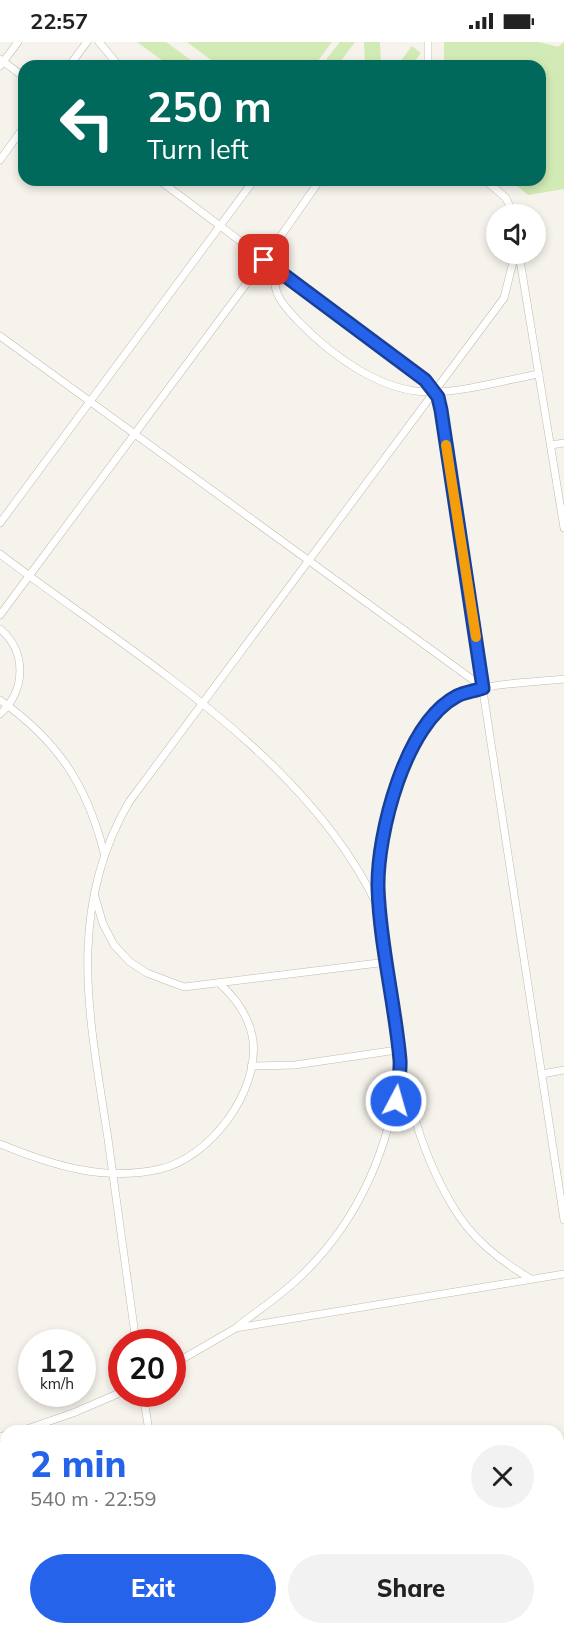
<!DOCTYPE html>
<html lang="en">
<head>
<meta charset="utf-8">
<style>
	:root { --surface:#fff; --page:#f2f2f2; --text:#222; --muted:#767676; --accent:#2563eb }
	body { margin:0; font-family:Mulish,sans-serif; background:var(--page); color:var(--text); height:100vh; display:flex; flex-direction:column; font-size:22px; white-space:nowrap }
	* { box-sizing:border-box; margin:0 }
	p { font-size:20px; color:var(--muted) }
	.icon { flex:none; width:33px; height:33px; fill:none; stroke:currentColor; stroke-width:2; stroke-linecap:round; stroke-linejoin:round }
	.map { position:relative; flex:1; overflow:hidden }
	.panel { position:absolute; left:0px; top:1383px; width:564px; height:210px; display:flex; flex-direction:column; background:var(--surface); border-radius:18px 18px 0 0; box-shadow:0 3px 9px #0003 }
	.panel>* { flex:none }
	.top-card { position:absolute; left:18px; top:18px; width:528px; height:126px; border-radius:18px; box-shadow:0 3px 9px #0003; background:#00695c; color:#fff; overflow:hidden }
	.fabs { position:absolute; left:486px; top:162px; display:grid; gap:12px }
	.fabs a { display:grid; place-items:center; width:60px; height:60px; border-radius:50%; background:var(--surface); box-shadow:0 3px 9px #0003; font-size:30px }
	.speed { position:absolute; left:18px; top:1287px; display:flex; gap:12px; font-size:30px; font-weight:700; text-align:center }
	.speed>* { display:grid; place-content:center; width:78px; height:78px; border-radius:50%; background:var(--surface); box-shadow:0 3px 9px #0003; line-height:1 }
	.speed small { font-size:15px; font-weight:400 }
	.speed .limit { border:9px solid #d22; background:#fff; color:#111 }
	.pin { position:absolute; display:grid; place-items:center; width:51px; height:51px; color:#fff; margin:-26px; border-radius:12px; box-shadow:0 3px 9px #0006 }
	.me { position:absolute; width:66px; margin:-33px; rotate:6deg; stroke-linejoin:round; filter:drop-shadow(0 0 4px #0008) }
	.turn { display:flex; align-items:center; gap:21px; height:126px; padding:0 30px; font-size:27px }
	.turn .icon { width:78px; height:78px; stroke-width:2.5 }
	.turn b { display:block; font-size:42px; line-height:51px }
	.round { display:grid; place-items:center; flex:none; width:63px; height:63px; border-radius:32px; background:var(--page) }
	.headline { display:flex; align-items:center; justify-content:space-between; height:102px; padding:0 30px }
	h1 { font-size:36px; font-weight:800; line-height:45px; color:var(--accent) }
	.action { display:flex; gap:12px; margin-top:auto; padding:12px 30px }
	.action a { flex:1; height:69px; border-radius:36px; background:var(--accent); color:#fff; font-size:24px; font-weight:800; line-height:69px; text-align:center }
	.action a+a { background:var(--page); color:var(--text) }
	.status { display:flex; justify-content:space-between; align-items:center; height:42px; padding:0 30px; background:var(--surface); direction:ltr }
	.status svg { height:16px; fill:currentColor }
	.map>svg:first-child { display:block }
	.residential { fill:#eae5da }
	.green { fill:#d2eab5 }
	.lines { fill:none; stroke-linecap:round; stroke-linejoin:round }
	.service-casing { stroke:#c2bbae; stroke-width:8 }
	.minor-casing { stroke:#c2bbae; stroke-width:15 }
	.tertiary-casing { stroke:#c2bbae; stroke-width:18 }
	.service { stroke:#fff; stroke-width:7 }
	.minor { stroke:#fff; stroke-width:14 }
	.tertiary { stroke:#fff; stroke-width:16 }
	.route-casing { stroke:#184099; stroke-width:15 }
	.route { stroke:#2563eb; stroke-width:10 }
	.slow { stroke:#f59e0b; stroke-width:10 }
</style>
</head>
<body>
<div class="status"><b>22:57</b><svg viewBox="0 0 49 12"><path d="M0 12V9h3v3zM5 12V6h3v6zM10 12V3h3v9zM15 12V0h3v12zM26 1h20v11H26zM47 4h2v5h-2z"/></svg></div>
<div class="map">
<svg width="564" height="1593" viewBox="0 0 564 1593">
	<rect width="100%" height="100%" fill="#f6f3ec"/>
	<polygon class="residential" points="564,1502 564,1593 443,1593 451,1587 558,1587 558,1507"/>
	<g class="green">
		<polygon points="137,0 166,0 199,24 170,24"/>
		<polygon points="187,0 332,0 314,24 219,24"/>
		<polygon points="340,0 355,0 337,24 321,24"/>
		<polygon points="364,0 380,0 381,24 365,24"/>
		<polygon points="444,0 539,0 558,5 564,0 564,147 528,153 510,138 540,138 540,24 444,24"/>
		<polygon points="412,4 421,11 411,24 397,24"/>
	</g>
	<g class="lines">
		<defs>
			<g id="service">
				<polyline points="99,0 119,24"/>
				<polyline points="428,0 428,24"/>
				<polyline points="0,17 24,35"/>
				<polyline points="0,24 18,0"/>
				<polyline points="69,24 87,0"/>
				<polyline points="0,118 24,85"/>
				<polyline points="159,138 425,338 438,355 564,1178"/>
				<polyline points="485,138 506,156 513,172"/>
				<polyline points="519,212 564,486"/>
				<path d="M277 228C269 249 284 264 298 279 332 314 383 352 434 350 468 349 505 338 539 332"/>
				<polyline points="0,294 484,646"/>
				<polyline points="551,403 564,401"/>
				<polyline points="0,481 254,138"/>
				<path d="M0 512C131 612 306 712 378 865"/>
				<polyline points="0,573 264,218 320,138"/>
				<path d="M0 587C27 609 26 649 0 672"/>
				<path d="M0 658C58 699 87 743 104 811"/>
				<polyline points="95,855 103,882 114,903 130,920 147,931 184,945 387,920"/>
				<polyline points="251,1024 295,1023 397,1008"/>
				<polyline points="542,1032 564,1028"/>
				<path d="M0 1102C51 1123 104 1140 160 1127 209 1116 259 1051 253 999 250 976 237 957 219 941"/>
				<path d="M531 1237C499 1218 471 1196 452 1163 408 1089 397 1006 387 923 384 897 377 869 378 842 381 784 401 696 449 660 475 640 531 641 564 637"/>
				<path d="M238 1284C260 1267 283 1252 302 1233 359 1178 391 1104 399 1026"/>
				<path d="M136 1300C127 1233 118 1165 108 1097 90 978 65 870 129 760L504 256 515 212"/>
				<polyline points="172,1323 236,1286 564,1232"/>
				<polyline points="143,1352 149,1389"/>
				<polyline points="21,1389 73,1371 122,1350"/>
				<polyline points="0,1395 6,1393"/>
				<polyline points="81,1593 82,1587"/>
			</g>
			<polyline id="minor" points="554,1593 564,1585"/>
			<g id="tertiary">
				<polyline points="0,1538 6,1540"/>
				<polyline points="170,1587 191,1593"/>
			</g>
		</defs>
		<use href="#service" class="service-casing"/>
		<use href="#minor" class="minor-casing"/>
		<use href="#tertiary" class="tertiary-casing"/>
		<use href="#service" class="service"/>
		<use href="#minor" class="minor"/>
		<use href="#tertiary" class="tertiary"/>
	</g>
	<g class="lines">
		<defs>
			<path id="route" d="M264 218 425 338 438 355 441 368 483 646C475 649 465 650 457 654 405 681 377 792 378 846 380 904 395 961 400 1018 401 1031 397 1046 396 1059"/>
		</defs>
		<use href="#route" class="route-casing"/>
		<use href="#route" class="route"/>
		<polyline class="slow" points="446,403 476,595"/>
	</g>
</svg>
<div class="fabs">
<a><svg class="icon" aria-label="sound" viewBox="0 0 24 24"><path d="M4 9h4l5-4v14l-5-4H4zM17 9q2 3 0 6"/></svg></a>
</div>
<div class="speed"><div>12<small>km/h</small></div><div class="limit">20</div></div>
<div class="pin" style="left:264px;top:218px;background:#d93025"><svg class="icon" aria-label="arrive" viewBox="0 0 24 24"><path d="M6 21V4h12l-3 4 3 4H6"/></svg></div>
<svg class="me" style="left:396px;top:1059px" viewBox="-20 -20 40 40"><circle r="17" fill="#2563eb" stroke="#fff" stroke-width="3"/><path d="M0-11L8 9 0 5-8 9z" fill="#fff"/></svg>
<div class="top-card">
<div class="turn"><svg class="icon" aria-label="left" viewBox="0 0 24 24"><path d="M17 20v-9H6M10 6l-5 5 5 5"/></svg><div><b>250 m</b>Turn left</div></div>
</div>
<section class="panel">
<div class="headline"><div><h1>2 min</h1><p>540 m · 22:59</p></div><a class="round"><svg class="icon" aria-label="close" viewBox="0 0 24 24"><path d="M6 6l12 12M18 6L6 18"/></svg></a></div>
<div class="action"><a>Exit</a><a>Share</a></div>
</section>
</div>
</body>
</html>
